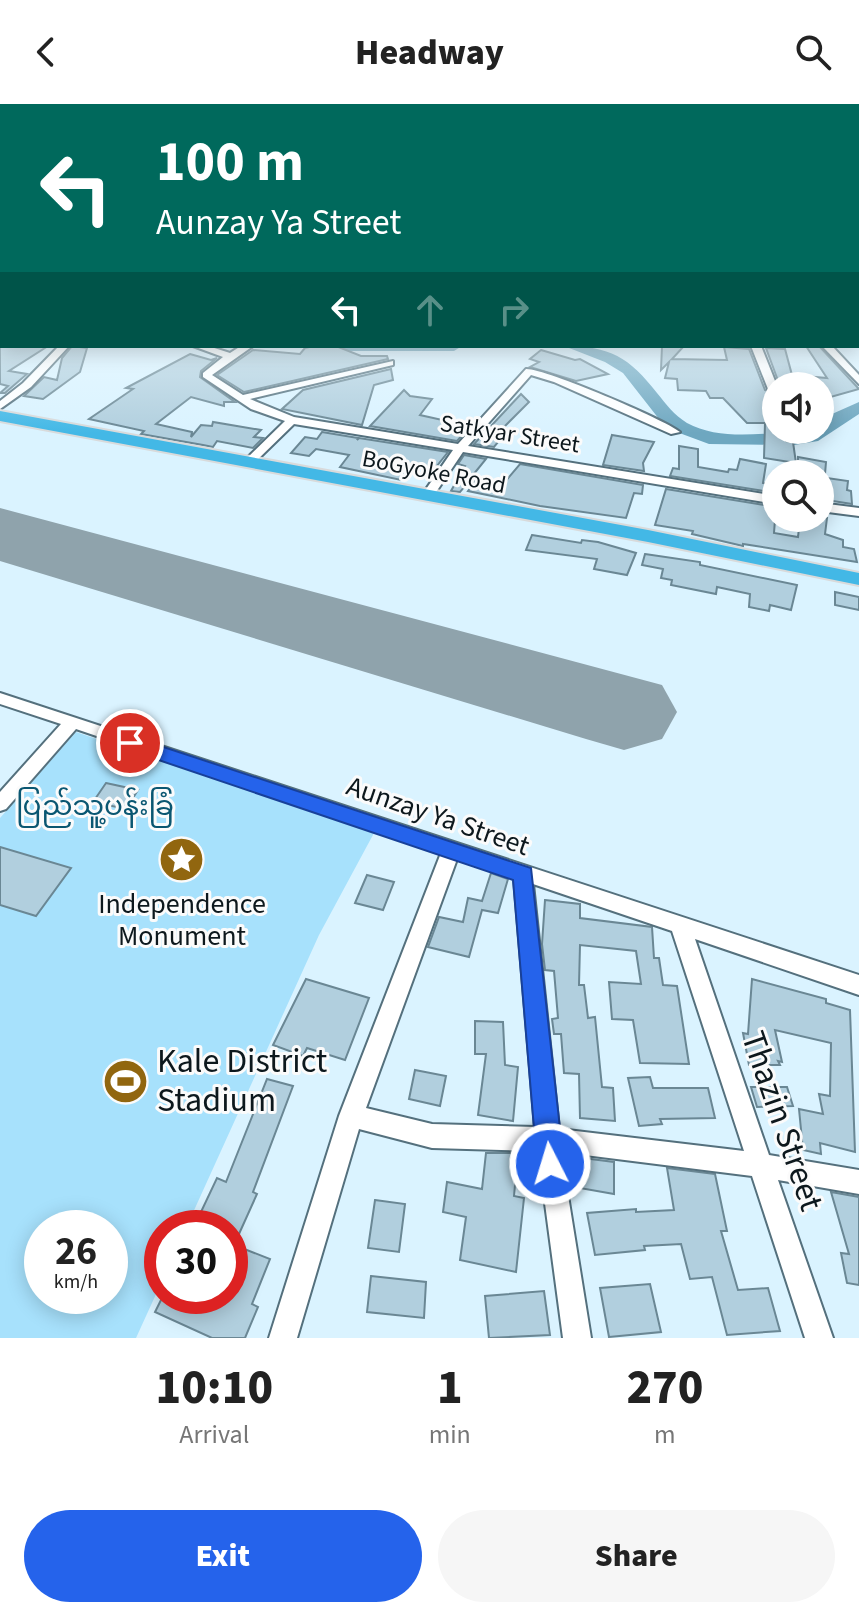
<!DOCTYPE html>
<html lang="en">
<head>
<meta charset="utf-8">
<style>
	:root { --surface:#fff; --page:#f6f6f6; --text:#222; --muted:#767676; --accent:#2563eb }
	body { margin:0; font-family:"Source Sans 3","Noto Sans Myanmar",sans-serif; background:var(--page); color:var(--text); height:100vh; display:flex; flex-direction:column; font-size:30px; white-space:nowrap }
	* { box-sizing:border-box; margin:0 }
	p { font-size:26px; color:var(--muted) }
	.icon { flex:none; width:44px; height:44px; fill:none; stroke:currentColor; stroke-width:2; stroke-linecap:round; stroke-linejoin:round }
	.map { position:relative; height:1234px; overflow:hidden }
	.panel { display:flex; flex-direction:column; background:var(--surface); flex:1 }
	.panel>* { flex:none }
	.guide { position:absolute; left:0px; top:0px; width:860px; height:244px; box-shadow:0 4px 20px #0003; background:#00695c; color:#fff; overflow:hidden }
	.fabs { position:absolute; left:762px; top:268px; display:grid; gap:16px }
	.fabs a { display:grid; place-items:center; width:72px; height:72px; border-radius:50%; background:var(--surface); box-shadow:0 4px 20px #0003; font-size:40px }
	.speed { position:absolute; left:24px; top:1106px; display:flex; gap:16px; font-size:40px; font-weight:700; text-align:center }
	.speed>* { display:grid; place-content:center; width:104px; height:104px; border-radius:50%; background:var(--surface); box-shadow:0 4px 20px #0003; line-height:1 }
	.speed small { font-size:20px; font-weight:400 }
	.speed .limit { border:12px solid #d22; background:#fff; color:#111 }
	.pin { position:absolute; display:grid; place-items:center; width:68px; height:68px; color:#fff; margin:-34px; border:4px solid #fff; border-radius:50%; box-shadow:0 2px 8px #0007 }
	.me { position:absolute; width:88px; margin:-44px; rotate:355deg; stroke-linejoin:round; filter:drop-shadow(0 0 6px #0008) }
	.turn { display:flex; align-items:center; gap:28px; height:168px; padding:0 24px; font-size:36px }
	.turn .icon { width:104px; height:104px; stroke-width:2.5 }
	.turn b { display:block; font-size:56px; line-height:68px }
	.lanes { display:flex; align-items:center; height:76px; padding:0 24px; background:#0003; justify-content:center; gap:40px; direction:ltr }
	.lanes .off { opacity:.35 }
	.eta { display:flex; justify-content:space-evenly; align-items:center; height:136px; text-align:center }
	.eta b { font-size:48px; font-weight:800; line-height:56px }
	.button { display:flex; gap:16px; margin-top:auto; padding:16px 24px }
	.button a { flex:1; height:92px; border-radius:48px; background:var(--accent); color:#fff; font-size:32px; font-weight:800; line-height:92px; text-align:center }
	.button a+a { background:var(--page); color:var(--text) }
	header { display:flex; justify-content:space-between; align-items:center; height:104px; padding:0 24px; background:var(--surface); font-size:36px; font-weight:800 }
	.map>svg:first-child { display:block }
	.green { fill:#a7e1fc; fill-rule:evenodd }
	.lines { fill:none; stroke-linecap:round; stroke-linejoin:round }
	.river { fill:#6ea7c0; fill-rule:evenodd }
	.runway { fill:#8fa3ac; fill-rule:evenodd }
	.building { fill:#b1cfde; stroke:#6a8794; stroke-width:2 }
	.minor-casing { stroke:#54707d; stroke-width:4 }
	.highway-casing { stroke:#d8dadb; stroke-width:4 }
	.minor { fill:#fff; fill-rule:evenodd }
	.highway { fill:#43b8e6; fill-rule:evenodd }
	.route { fill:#2563eb; stroke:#184099; stroke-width:2 }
	.labels { text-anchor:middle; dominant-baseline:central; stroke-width:6; stroke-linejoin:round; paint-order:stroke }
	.far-street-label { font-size:24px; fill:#0d181d; stroke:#fbfbfb }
	.park-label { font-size:28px; fill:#0a5772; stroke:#fbfbfb }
	.street-label { font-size:28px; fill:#0d181d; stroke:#fbfbfb }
	.poi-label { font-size:28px; fill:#0d181d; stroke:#fbfbfb }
	.near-poi-label { font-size:34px; fill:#0d181d; stroke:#fbfbfb; text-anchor:start }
	.near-street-label { font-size:34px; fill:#0d181d; stroke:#fbfbfb }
</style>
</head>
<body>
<header><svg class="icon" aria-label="back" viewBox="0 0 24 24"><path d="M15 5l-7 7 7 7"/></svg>Headway<svg class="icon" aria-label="search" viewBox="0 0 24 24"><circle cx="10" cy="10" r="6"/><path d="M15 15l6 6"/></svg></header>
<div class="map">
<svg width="859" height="1234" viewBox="0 0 859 1234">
	<rect width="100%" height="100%" fill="#daf3ff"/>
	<path class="green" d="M76 628 374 729 319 831 186 1124H162V1177L136 1234H0V714ZM42 1124H110V1192H42Z"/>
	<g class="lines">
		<g class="river">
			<polygon points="338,242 462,242 454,247 346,247"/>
			<path d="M564 242C610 242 629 253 657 289 666 300 674 311 687 319 725 340 779 326 820 326L823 314 859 298V310L818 337 794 341 709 340 674 327 659 315 623 269 605 258Z"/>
		</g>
		<polygon class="runway" points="0,404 662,581 677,608 662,635 624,646 586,635 0,457"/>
	</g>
	<g class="building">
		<polygon points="0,242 48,242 9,267 27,270 5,289 0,289 8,282 0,280"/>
		<polygon points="72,242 87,244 80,268 43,295 24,292 44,273 57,276 62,254"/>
		<polygon points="314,242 336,242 361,252 387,252 388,255 244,288 217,271 253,246 300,250 305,244"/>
		<polygon points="662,242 684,242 672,255 727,256 724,243 749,245 765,286 776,290 776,310 766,310 786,337 793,338 796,359 764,354 765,319 747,319 723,294 710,294 706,287 678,286 677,275 665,274 669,258 661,266"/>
		<polygon points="806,242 819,242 859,285 820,296 820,282 811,282 793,272 796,282 780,282 766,244 785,245 792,271 827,274"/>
		<polygon points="541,246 575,256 580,255 608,270 576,277 530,263 539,258 530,255"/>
		<polygon points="190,250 211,256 217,254 201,267 200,273 235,298 224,298 224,302 191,293 156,320 192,328 191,333 201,321 212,322 213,318 261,326 254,333 263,334 253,344 217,337 213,343 203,341 141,330 144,327 89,315 133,285 126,284"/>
		<polygon points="391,265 393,276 374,281 362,321 282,305 303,286"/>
		<polygon points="404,286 410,292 432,295 420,311 447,317 442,322 467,326 457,337 370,322"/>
		<polygon points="521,290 529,298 496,331 503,332 494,343 474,340"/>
		<polygon points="322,328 358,334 357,336 359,334 448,348 432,368 412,362 401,376 340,363 349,351 316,345 309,352 291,349 305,333 317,335"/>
		<polygon points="612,331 654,338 643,359 644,367 603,361"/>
		<polygon points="679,342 698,345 698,363 728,368 729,365 737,366 740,355 766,360 763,379 776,381 776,389 670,372 673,364 679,365"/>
		<polygon points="464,351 486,355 473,371 477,372 470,383 465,382 460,388 451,387 465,362 458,360"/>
		<polygon points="798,353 826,358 825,370 798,370"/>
		<polygon points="520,360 643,381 642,390 634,389 626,414 540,402 468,387 478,374 504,379"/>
		<polygon points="820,373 848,377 847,386 851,387 852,400 820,395"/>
		<polygon points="666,385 776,403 774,429 798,433 800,414 827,414 825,430 843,436 843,443 854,445 857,458 743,440 743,442 692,430 693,427 655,421"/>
		<polygon points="532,431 581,439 582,436 598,438 636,449 627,471 594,465 597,455 526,446"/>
		<polygon points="645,450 700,458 700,461 797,481 791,506 770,501 769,507 749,503 750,490 717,483 716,490 671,481 672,476 661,474 663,465 642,461"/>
		<polygon points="835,488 859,493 859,506 835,501"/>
		<polygon points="106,679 138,686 126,705 93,698"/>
		<polygon points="0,743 71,764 36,812 0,801"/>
		<polygon points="491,769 508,775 498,809 482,806 469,853 428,843 439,813 463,818 468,794 482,797"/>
		<polygon points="367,771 394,778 383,806 355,799"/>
		<polygon points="545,796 580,800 580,814 652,823 654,854 659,854 663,881 677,882 689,960 640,959 633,916 612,915 609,878 641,880 636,847 580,841 579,881 584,881 588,914 595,913 602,983 613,984 615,1017 580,1014 579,970 564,969 561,930 554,930 552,915 558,914 554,867 545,866 542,840"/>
		<polygon points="306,875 369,894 345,956 307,944 303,952 273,941"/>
		<polygon points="752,875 826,895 826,899 850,906 855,1048 820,1039 821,1050 803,1046 799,1005 823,1010 819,990 830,992 831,939 775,926 782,958 778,957 780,961 749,961 743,929 748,930"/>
		<polygon points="475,917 503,918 505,961 518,963 513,1017 478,1011 486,950 475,950"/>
		<polygon points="415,966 446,972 440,1002 409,995"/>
		<polygon points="650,973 653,984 708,984 715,1014 660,1015 662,1020 639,1022 628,974"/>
		<polygon points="267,975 293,982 253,1088 257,1090 234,1141 270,1155 252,1200 258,1203 245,1234 212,1234 155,1208 163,1192 230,1192 230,1123 200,1110 217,1074 226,1078"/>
		<polygon points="751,983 787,983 793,1002 757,1003"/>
		<polygon points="486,1049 518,1049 514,1092 524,1094 516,1168 460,1156 466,1113 443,1108 447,1078 482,1085"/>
		<polygon points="575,1053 614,1058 614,1090 574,1083"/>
		<polygon points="667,1064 715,1070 727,1127 721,1127 738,1186 768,1184 780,1227 727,1231 712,1173 690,1175 681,1140 644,1142 645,1146 595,1151 587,1109 636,1105 636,1108 674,1106"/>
		<polygon points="831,1088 859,1093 859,1181 847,1179 841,1149 849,1150"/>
		<polygon points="375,1096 405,1100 399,1148 368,1144"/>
		<polygon points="371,1172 426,1178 424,1214 367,1208"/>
		<polygon points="650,1180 661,1228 609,1233 600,1184"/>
		<polygon points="544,1187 550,1231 489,1234 485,1192"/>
	</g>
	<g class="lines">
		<defs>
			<g id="minor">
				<rect x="0" y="166" width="2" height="5"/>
				<rect x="858" y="191" width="1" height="6"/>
				<polygon points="2,207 2,213 0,214 0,208"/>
				<rect x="858" y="222" width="1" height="6"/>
				<polygon points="59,242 69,242 31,283 0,305 0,297 23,279"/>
				<path d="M193 242H208L230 249 241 242H253L212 271 243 291 393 257V261L250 295 294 313 458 340 526 265C544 264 664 315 680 328L671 330 554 278 531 271 468 342 776 392V400L463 348 432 394 428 395 422 391 453 346 294 320 254 359H246V355L285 317 251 305 203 273V269L223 253Z"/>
				<polygon points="751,242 761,242 777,282 776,287 768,285"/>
				<polygon points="822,242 832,242 859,271 859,280"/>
				<polygon points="820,399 859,404 859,412 820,407"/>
				<path d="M0 589 859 871V891L695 835 769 1051 859 1066V1090L778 1076 833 1234H805L752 1072 561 1048 591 1234H563L538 1047 432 1044 359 1025 297 1234H269L339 1012 441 749 76 625 6 705 0 707V688L61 620 0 600ZM457 755 514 774 535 1023 432 1020 366 1004ZM533 780 672 827 744 1047 559 1025Z"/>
			</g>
			<polygon id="highway" points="0,307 648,426 859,469 859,481 648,438 0,317"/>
		</defs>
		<use href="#minor" class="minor-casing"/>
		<use href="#highway" class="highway-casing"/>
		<use href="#minor" class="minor"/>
		<use href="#highway" class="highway"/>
	</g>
	<linearGradient id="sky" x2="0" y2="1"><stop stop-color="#77afd8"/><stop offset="0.48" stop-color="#eefaff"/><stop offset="1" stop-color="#eefaff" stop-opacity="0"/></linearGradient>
	<rect width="859" height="329" fill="url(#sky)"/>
	<polygon class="route" points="130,632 531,764 564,1060 560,1069 550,1073 541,1069 537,1060 513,776 123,644 121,639 123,634"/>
	<defs>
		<symbol id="sight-disc" viewBox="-11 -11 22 22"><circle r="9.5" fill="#91660f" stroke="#fbfbfb"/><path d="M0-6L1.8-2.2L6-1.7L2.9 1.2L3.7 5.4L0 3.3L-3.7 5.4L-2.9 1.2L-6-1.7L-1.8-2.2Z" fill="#fff"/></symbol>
		<symbol id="stadium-disc" viewBox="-11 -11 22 22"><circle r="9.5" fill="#91660f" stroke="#fbfbfb"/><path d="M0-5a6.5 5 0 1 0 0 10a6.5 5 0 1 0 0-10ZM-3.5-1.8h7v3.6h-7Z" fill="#fff"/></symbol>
	</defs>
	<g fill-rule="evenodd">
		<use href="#sight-disc" x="156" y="730" width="51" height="51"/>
		<use href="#stadium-disc" x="100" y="952" width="51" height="51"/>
	</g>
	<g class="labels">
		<g class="far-street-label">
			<text transform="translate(510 330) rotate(9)">Satkyar Street</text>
			<text transform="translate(434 368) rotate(11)">BoGyoke Road</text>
		</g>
		<g class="park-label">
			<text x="95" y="702">ပြည်သူ့ပန်းခြံ</text>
		</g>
		<g class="street-label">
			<text transform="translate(438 712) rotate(19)">Aunzay Ya Street</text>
		</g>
		<g class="poi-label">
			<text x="182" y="800">Independence<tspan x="182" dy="32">Monument</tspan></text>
		</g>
		<g class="near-poi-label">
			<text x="157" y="957">Kale District<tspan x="157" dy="39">Stadium</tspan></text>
		</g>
		<g class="near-street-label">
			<text transform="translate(782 1017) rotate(71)">Thazin Street</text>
		</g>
	</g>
</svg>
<div class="fabs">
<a><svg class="icon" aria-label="sound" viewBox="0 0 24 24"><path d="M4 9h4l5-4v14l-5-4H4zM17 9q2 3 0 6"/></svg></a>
<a><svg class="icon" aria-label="search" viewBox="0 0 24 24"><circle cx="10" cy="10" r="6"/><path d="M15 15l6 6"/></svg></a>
</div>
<div class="speed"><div>26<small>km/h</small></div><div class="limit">30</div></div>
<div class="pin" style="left:130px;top:639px;background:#d93025"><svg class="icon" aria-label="arrive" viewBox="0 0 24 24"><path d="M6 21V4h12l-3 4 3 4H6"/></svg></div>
<svg class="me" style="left:550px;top:1060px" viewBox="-20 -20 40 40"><circle r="17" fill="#2563eb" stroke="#fff" stroke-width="3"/><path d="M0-11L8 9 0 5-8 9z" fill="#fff"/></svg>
<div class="guide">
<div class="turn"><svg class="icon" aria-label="left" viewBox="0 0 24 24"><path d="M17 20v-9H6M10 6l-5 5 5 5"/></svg><div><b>100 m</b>Aunzay Ya Street</div></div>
<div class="lanes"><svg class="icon" aria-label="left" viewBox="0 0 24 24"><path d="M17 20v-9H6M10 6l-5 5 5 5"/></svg><svg class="icon off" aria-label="ahead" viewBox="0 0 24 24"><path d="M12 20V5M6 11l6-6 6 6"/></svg><svg class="icon off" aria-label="right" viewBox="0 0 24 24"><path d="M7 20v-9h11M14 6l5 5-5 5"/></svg></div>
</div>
</div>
<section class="panel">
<div class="eta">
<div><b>10:10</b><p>Arrival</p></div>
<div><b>1</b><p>min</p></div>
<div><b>270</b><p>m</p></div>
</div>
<div class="button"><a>Exit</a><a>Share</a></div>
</section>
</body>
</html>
